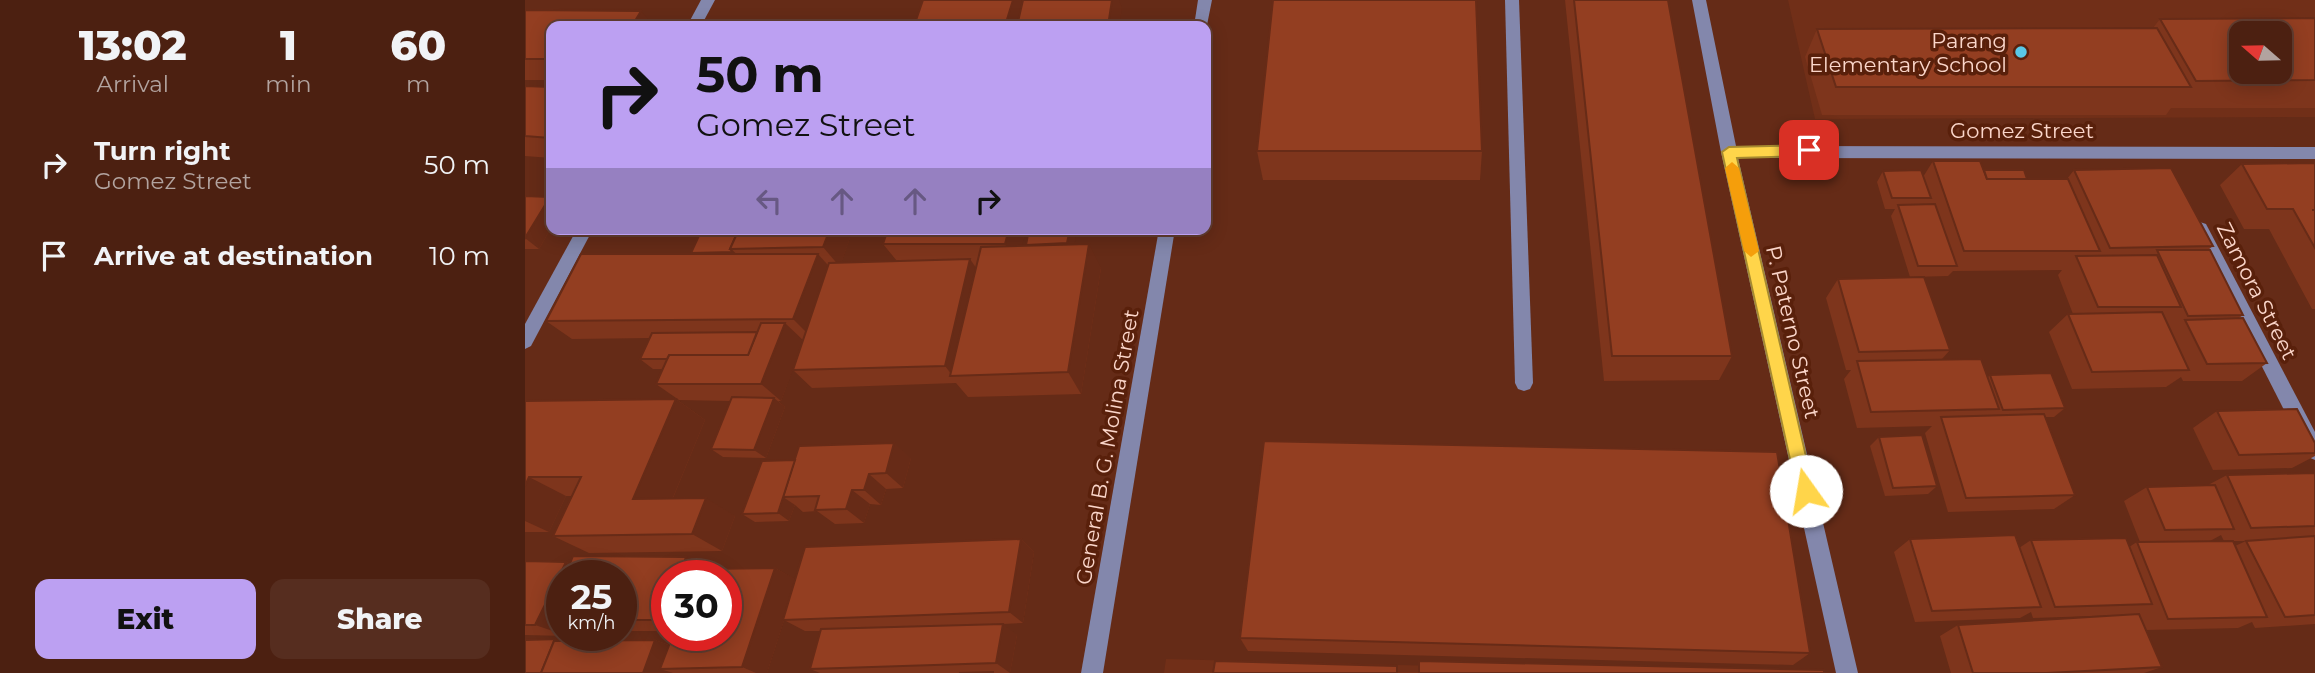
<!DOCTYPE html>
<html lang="en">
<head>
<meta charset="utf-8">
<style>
	:root { --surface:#4c2011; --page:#562d1f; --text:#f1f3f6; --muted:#b2a39f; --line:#633e31; --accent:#bca0f2 }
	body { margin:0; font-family:Montserrat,sans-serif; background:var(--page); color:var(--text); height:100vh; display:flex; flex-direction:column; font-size:26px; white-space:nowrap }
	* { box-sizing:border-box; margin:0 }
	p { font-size:23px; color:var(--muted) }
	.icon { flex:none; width:38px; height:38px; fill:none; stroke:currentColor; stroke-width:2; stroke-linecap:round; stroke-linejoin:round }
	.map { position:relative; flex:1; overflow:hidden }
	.details { display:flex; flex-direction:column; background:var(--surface); width:525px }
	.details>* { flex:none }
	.hud { position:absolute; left:21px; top:21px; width:665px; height:214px; border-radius:14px; box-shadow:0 4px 18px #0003,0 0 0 2px var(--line); background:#bca0f2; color:#111; overflow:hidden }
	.needle { width:46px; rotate:290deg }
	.controls { position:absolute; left:1704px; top:21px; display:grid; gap:14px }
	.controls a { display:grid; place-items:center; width:63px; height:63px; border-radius:14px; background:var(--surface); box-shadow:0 4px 18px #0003,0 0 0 2px var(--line); font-size:35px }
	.speed { position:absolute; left:21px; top:560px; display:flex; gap:14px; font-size:35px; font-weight:700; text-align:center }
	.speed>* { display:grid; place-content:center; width:91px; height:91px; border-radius:50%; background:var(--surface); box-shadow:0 4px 18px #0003,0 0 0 2px var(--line); line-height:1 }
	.speed small { font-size:18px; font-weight:400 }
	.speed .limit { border:10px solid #d22; background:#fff; color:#111 }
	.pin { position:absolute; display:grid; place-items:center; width:60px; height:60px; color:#fff; margin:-30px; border-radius:14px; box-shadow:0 4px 10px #0006 }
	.me { position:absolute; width:77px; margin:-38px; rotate:347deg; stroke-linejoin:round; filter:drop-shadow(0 0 5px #0008) }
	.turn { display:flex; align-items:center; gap:24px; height:147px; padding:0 35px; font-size:32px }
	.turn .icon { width:91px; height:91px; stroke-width:2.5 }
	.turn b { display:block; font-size:49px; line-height:60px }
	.lanes { display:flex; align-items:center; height:66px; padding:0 35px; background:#0003; justify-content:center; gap:35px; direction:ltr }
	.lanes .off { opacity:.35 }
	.eta { display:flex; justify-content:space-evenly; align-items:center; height:119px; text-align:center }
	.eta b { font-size:42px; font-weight:800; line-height:49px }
	.primary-button { display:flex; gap:14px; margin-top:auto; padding:14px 35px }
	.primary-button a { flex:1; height:80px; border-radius:14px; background:var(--accent); color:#111; font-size:28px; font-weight:800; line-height:80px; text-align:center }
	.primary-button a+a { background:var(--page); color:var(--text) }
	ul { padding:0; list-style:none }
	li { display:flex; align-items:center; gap:21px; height:91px; padding:0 35px }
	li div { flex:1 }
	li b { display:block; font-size:26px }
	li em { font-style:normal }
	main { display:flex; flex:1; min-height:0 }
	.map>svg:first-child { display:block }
	.built { fill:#712f18; fill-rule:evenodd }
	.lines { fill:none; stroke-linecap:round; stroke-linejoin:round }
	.minor { fill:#8387ac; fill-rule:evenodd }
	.wall { fill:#7e351c; fill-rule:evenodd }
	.shaded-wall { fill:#672b17 }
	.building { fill:#933e21; stroke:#672b17; stroke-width:2; fill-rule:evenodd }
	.route { fill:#ffd54a; stroke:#a68a30; stroke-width:2 }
	.slow { fill:#f59e0b }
	.poi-dot { fill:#5ac8e6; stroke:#59200b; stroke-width:2.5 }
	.labels { text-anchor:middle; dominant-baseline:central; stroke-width:7; stroke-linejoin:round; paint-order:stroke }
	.poi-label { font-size:21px; fill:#fbd6ca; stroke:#59200b; text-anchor:end }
	.street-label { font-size:21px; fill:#fbd6ca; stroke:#59200b }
</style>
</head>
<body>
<main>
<section class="details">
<div class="eta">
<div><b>13:02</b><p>Arrival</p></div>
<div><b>1</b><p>min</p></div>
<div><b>60</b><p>m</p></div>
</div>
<ul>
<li><svg class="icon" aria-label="right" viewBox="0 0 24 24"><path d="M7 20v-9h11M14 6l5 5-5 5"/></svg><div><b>Turn right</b><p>Gomez Street</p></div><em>50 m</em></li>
<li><svg class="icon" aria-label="arrive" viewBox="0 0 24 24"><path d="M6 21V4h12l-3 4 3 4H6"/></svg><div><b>Arrive at destination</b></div><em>10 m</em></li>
</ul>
<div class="primary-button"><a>Exit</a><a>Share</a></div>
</section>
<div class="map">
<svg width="1790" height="673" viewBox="0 0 1790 673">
	<rect width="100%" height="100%" fill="#652b17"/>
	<g class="built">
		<path d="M1263 0H1790V117L1290 119ZM1717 33H1755V72H1717Z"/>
		<polygon points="641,659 1193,673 639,673"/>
	</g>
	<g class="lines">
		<g class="minor">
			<polygon points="176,0 190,0 176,26 162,26"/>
			<polygon points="673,0 687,0 681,30 681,26 669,26"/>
			<polygon points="980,0 994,0 1008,383 1005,389 999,391 993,389 990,383"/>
			<polygon points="1167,0 1181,0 1211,146 1790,147 1790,159 1213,158 1333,673 1311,673 1196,152"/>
			<polygon points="1675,222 1681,224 1790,432 1790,460 1783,457 1667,229"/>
			<polygon points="52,229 68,229 6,346 0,349 0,324"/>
			<polygon points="634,229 650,229 578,673 556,673"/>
		</g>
	</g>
	<g class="wall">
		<polygon points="1040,0 1143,0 1207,356 1194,380 1079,381"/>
		<polygon points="0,10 26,26 26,80 0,80"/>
		<polygon points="1790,18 1790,108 1646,108 1641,115 1297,115 1280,57 1292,29 1628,28 1635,19"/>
		<polygon points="0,86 26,87 26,158 0,156"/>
		<polygon points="732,151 957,151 955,180 738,180"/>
		<polygon points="1408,161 1502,179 1542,179 1549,170 1688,246 1683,250 1718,315 1714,318 1742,363 1717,381 1658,381 1656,377 1641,387 1547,389 1524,332 1543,314 1548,314 1533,275 1537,270 1428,271 1423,276 1385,277 1366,216 1370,209 1360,209 1352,182 1358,171 1398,177"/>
		<polygon points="1790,163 1790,309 1787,309 1744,229 1719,229 1695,185 1717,164"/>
		<polygon points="0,196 25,197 26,198 26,228 14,249 0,249"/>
		<polygon points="328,229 316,263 372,261 358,244 363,229 501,229 496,246 501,246 504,229 549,244 576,268 556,394 443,397 431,383 287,388 268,370 271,360 256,401 253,401 260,407 241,458 198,457 186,449 206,401 154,400 131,384 137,369 128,369 115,359 125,338 47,339 21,321 167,254"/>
		<polygon points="1313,279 1425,350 1417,359 1463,377 1465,375 1540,408 1529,417 1520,417 1550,495 1529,509 1423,512 1400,433 1407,426 1332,428 1319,379 1326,370 1321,370 1301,298"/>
		<polygon points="151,399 180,420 148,498 210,516 197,551 64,553 28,536 47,496 41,496 24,532 0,532 0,401"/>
		<polygon points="1692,411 1790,443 1790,456 1767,468 1688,470 1668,428"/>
		<polygon points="1354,437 1412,486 1403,494 1360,496 1345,446"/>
		<polygon points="386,458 378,488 361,489 356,505 345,504 339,523 310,524 292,511 278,512 270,505 264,521 230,522 217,514 237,461"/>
		<path d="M1790 473V624L1730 628 1727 622 1713 628 1621 630 1637 667 1619 673H1426L1415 636 1433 625 1597 615 1508 618 1506 612 1495 618 1390 622 1369 552 1385 539 1494 548 1506 540 1604 547 1612 542H1615L1599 501 1622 487 1683 485 1702 475ZM1696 535 1699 541H1685ZM1708 541H1724H1721L1710 546Z"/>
		<polygon points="496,539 509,552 498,623 457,625 492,635 485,673 295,673 285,669 295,631 280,631 259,620 242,673 0,673 39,641 130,640 144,645 201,635 142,576 142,631 96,631 96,576 37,576 37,635 41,636 0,635 0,561 41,562 45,564 184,569 250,568 271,580"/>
		<polygon points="715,638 1285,653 1268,665 723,651"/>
	</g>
	<g class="shaded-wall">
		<polygon points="488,0 496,0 501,11 496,26 480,26"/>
		<polygon points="587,0 594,0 597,8 594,26 583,26"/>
		<polygon points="116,11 129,26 107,26"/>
		<polygon points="25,197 26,198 26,228 14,249 0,238"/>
		<polygon points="305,229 328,229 315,267 298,247"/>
		<polygon points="484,229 501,229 492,263 480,244"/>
		<polygon points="545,229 552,229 548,254 542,243"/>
		<polygon points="564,244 576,268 556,394 543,372"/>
		<polygon points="293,254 310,273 286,337 268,319"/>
		<polygon points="445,259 458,278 427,375 420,366"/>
		<polygon points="260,323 279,341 256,401 236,384"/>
		<polygon points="249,398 260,407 241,458 229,450"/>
		<polygon points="151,399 180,420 140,517 108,499"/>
		<polygon points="369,443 386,458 378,488 361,473"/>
		<polygon points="344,474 361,489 356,505 339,490"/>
		<polygon points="4,477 41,496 24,532 0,521 0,486"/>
		<polygon points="327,490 345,504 339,523 321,509"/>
		<polygon points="258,497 270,505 264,521 253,513"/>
		<polygon points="181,498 210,516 197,551 167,534"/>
		<polygon points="496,539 509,552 498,623 484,612"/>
		<polygon points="161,557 186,570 183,576 154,576"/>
		<polygon points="41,562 69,574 69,576 37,576 37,620 20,620 37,626 37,634 10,625"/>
		<polygon points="250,568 272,580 242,673 231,673 217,667"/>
		<polygon points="142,608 142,622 137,620"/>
		<polygon points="478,624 492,635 485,673 471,663"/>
		<polygon points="130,640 157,650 135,669 148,673 118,673"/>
	</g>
	<g class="building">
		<polygon points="398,0 488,0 480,26 389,26"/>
		<polygon points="498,0 587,0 583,26 492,26"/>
		<polygon points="748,0 951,0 957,151 732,151"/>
		<polygon points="1049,0 1143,0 1207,356 1087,356"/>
		<polygon points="0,10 116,11 107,26 26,26 26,59 0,59"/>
		<path d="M1790 18V80L1671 81 1635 19ZM1717 33H1755V72H1717Z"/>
		<polygon points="1632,28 1666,87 1311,87 1292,29"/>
		<polygon points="0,86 26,87 26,136 25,138 0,136"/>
		<polygon points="1408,161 1455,161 1462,179 1543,179 1575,251 1439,251"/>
		<polygon points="1790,163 1790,210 1787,210 1790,210 1790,248 1768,209 1742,209 1717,164"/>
		<polygon points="1646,168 1688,246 1585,248 1549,170"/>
		<polygon points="1396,170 1406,198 1367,198 1358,171"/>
		<polygon points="1459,170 1499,170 1502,179 1462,179"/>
		<polygon points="0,196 25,197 0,238"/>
		<polygon points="1410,204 1432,266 1393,266 1373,205"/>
		<polygon points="177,229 214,229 205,249 208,252 166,253"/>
		<polygon points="214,229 305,229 298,247 205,249"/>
		<polygon points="363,229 484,229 480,244 358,244"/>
		<polygon points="504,229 545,229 542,243 501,245"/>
		<polygon points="564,244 543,372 425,376 456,247"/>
		<polygon points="1632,250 1685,250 1718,315 1663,316"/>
		<polygon points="56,254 293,254 268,319 21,321"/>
		<polygon points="1632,255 1656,307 1573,307 1551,256"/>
		<polygon points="445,259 420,366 268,370 304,263"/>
		<polygon points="1399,277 1425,350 1334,352 1313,279"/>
		<polygon points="1637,312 1664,370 1567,372 1543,314"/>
		<polygon points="1718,318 1742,363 1682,364 1660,320"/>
		<polygon points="236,323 260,323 236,384 131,384 144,355 223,355"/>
		<polygon points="232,332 223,355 144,355 142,359 115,359 127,333"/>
		<polygon points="1456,359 1474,409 1346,412 1332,361"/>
		<polygon points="1526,373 1540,408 1478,410 1465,375"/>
		<polygon points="207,397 249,398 229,450 186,449"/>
		<polygon points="151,399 108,499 181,498 167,534 28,536 56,477 4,477 0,486 0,401"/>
		<polygon points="1772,409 1790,443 1790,453 1714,455 1692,411"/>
		<polygon points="1519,414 1550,495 1441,498 1416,417"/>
		<polygon points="1397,435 1412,486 1368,488 1354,437"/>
		<polygon points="739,441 1252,452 1285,653 715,638"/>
		<polygon points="369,443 361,473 344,474 339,490 327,490 321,509 290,510 294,496 258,497 274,446"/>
		<polygon points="270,460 253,513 217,514 237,461"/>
		<polygon points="1790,473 1790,526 1726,528 1702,475"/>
		<polygon points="1690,485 1709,529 1640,530 1622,487"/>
		<polygon points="1490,535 1516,607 1407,611 1385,539"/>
		<polygon points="1790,536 1790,615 1760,617 1721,541"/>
		<polygon points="1601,538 1627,604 1530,607 1506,540"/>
		<polygon points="496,539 484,612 258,620 280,547"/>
		<polygon points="1708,541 1742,617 1643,619 1612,542"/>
		<polygon points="48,556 161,557 154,576 142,576 142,608 137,620 96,620 96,576 40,576"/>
		<polygon points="0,561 41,562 10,625 0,625"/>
		<polygon points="250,568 217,667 135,669 148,635 201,635 201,576 171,576 173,569"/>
		<polygon points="37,583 37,620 20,620"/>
		<polygon points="1614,614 1637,667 1522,673 1448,673 1433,625"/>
		<polygon points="478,624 471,663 285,669 296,629"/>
		<polygon points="34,639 33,641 29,641 16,673 0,673 0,640"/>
		<polygon points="130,640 118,673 16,673 29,641"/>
		<polygon points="690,661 872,666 872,673 688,673"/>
		<polygon points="894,661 1299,670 1299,673 894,673"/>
		<polygon points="468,672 468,673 434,673"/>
	</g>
	<polygon class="route" points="1284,145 1291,150 1284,156 1212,158 1289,491 1287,497 1281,499 1274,497 1272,491 1197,152 1204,147"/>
	<polygon class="slow" points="1207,162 1214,168 1234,251 1226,257 1219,251 1200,168"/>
	<circle class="poi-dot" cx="1496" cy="52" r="7"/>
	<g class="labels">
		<g class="poi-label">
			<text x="1482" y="40">Parang<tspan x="1482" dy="24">Elementary School</tspan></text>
		</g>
		<g class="street-label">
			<text x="1497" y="130">Gomez Street</text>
			<text transform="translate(1732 291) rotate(63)">Zamora Street</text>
			<text transform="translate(1268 332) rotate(77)">P. Paterno Street</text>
			<text transform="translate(582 447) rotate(-80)">General B. G. Molina Street</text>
		</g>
	</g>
</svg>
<div class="controls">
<a><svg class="needle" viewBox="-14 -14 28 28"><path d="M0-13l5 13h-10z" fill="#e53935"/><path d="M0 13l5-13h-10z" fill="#b2a39f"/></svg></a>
</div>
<div class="speed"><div>25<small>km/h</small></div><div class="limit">30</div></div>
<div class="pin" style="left:1284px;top:150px;background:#d93025"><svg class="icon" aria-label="arrive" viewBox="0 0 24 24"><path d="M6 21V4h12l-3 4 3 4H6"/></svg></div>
<svg class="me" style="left:1281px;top:491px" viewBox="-20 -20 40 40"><circle r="19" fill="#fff"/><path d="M0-13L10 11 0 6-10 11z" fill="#ffd54a"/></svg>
<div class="hud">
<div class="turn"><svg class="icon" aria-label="right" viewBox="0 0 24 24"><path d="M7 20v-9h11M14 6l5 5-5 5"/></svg><div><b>50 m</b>Gomez Street</div></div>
<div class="lanes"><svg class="icon off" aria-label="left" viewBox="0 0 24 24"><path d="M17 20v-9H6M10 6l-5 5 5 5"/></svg><svg class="icon off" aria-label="ahead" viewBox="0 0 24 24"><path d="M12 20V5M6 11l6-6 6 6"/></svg><svg class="icon off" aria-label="ahead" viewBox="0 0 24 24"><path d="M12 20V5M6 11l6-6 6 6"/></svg><svg class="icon" aria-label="right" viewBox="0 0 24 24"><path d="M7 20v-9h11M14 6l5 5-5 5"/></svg></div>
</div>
</div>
</main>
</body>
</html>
